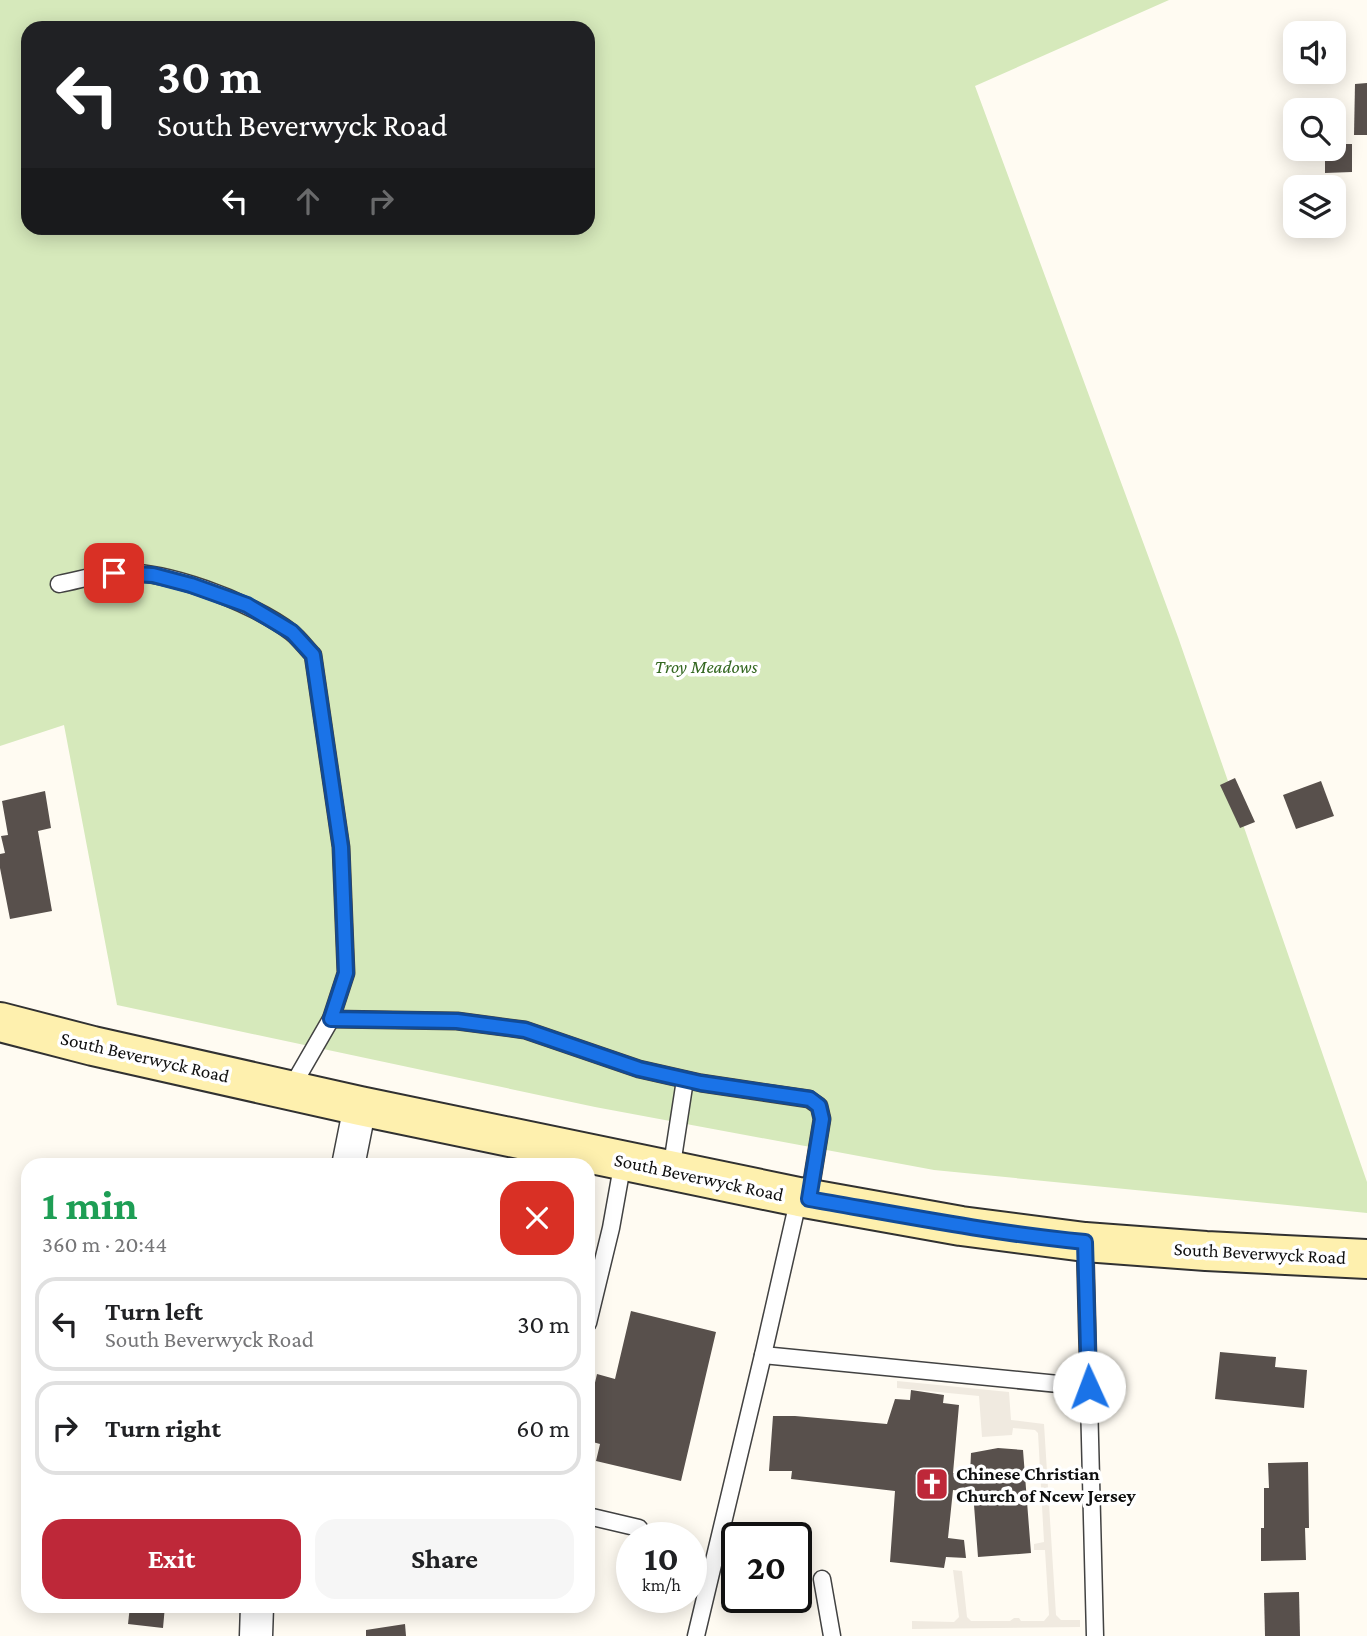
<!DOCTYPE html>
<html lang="en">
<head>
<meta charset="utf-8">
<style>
	:root { --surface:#fff; --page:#f6f6f6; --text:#202124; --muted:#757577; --line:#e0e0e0; --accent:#be2839 }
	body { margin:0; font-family:"Crimson Pro",serif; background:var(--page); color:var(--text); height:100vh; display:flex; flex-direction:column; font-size:26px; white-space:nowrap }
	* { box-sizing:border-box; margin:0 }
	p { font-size:23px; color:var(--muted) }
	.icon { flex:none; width:38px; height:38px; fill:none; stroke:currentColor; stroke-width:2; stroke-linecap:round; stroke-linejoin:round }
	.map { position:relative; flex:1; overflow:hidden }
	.panel { position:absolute; left:21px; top:1158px; width:574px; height:455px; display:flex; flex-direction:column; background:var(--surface); border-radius:21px; box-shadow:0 4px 18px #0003 }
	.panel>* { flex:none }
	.guide { position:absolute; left:21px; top:21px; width:574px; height:214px; border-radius:21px; box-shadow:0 4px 18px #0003; background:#202124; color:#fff; overflow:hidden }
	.controls { position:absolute; left:1283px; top:21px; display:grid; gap:14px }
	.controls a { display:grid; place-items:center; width:63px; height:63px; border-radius:14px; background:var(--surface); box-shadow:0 4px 18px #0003; font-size:35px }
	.speed { position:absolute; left:616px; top:1522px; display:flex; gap:14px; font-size:35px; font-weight:700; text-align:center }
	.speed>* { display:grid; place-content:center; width:91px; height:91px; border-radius:50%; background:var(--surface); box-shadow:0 4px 18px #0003; line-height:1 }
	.speed small { font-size:18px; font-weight:400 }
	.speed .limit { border:4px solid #111; border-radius:10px; background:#fff; color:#111 }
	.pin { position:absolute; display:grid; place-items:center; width:60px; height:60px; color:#fff; margin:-30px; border-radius:14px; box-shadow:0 4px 10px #0006 }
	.me { position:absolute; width:77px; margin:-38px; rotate:358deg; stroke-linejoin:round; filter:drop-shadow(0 0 5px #0008) }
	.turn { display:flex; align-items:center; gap:24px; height:147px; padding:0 21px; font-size:32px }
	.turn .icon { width:91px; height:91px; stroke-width:2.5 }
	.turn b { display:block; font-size:49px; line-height:60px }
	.lanes { display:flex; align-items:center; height:66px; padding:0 21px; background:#0003; justify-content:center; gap:35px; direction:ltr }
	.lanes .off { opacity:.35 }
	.round { display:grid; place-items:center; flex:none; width:74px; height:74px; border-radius:21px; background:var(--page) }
	.headline { display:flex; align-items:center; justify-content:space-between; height:119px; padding:0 21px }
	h1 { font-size:42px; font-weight:700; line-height:52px; color:#1e9e55 }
	.cta { display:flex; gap:14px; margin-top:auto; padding:14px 21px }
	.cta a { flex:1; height:80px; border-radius:21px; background:var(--accent); color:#fff; font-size:28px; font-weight:700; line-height:80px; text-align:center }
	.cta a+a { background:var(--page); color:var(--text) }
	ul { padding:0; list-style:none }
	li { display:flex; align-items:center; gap:21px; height:94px; margin:0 14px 10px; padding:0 7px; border:4px solid var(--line); border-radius:21px }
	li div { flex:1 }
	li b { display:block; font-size:26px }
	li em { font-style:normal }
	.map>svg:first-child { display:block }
	.green { fill:#d6e9bb; fill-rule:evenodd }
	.plaza { fill:#f0eae0 }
	.building { fill:#58504c }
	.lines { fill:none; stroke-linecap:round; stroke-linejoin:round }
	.lane-casing { stroke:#424242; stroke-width:19 }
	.street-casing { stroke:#424242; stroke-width:35 }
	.secondary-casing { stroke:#313131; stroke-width:42 }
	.lane { stroke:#fff; stroke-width:16 }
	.street { stroke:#fff; stroke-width:32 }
	.secondary { stroke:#fef0ae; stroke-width:38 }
	.route-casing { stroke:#114b97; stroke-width:18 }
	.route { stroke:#1a73e8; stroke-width:12 }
	.labels { text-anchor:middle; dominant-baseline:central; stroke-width:7; stroke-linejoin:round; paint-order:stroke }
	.park-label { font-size:19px; font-style:italic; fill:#336720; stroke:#fff }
	.street-label { font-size:19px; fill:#0f0f0f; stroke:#fff }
	.poi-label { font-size:19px; font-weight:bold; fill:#0f0f0f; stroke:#fff; text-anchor:start }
</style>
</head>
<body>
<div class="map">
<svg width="1367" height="1636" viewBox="0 0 1367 1636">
	<rect width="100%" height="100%" fill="#fffbf2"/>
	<path class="green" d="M0 0H1169L975 86 1178 637 1367 1182V1213L934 1170 595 1107 117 1005 64 725 0 746ZM28 28H588V228H28Z"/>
	<polygon class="plaza" points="897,1381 1009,1392 1011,1420 1044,1424 1056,1615 1061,1620 1080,1620 1080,1627 912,1629 912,1621 954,1622 959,1617 953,1570 962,1571 967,1617 971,1621 1010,1621 1014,1618 1019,1618 1021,1621 1044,1621 1049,1615 1045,1550 1034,1550 1034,1544 1044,1542 1038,1433 1035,1430 1013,1428 1012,1435 982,1437 979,1396 897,1388"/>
	<g class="building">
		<polygon points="1367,83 1367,135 1354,135 1355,84"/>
		<polygon points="1334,144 1352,144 1352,172 1325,173 1325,149 1334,149"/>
		<polygon points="1235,778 1255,822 1240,828 1220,785"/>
		<polygon points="1321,781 1334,816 1296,829 1283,795"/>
		<polygon points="45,791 51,828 38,831 52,911 10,919 0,868 0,854 5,853 1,836 8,835 2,801"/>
		<polygon points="631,1311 716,1332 681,1481 596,1461 600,1444 589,1441 594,1421 588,1419 588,1413 597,1374 615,1379"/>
		<polygon points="1220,1352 1276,1357 1275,1367 1307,1370 1304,1408 1215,1399"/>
		<polygon points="911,1390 944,1395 943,1403 959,1405 953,1473 970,1475 971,1453 998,1448 1023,1450 1031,1553 978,1557 973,1492 953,1490 948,1538 964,1540 966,1558 946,1557 944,1568 890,1562 895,1491 791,1479 792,1471 769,1471 773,1416 795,1416 887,1424 895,1399 910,1400"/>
		<polygon points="1308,1462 1309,1528 1305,1528 1306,1560 1261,1561 1261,1528 1264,1528 1264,1488 1269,1488 1268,1463"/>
		<polygon points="1299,1592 1300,1636 1265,1636 1264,1593"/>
		<polygon points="130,1606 165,1606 163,1628 128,1624"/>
		<polygon points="405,1624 406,1636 366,1636 366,1630"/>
	</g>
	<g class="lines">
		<defs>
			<g id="lane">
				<path d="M59 584C76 581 94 575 112 573 161 567 252 602 291 632 299 638 306 648 313 655L341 847 346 973 331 1019 290 1090"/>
				<polyline points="331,1019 457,1021 525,1030 639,1069 701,1083 809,1099 819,1106 822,1119 809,1199"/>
				<polyline points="671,1171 685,1080"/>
				<polyline points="1085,1242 1095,1636"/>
				<polyline points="588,1323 611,1228 623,1161"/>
				<polyline points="763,1355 1089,1387"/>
				<polyline points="588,1516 639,1528"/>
				<polyline points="822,1579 832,1636"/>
				<polyline points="696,1636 763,1355 799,1197"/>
			</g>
			<g id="street">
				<polyline points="348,1166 360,1106"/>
				<polyline points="256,1636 257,1606"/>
			</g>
			<polyline id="secondary" points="0,1022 93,1046 360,1106 799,1197 961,1226 1085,1242 1206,1251 1367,1259"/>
		</defs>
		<use href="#lane" class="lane-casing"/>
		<use href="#street" class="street-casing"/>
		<use href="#secondary" class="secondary-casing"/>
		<use href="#lane" class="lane"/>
		<use href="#street" class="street"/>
		<use href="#secondary" class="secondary"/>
	</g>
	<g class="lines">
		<defs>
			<path id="route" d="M114 573 153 575 191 585 247 605 292 632 313 655 341 847 346 973 331 1019 457 1021 525 1030 639 1069 701 1083 810 1099 819 1106 822 1119 809 1199C901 1215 992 1233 1085 1242L1089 1387"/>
		</defs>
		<use href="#route" class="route-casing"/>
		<use href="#route" class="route"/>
	</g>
	<defs>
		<symbol id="church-square" viewBox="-11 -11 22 22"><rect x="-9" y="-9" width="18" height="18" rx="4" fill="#be2839" stroke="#fff"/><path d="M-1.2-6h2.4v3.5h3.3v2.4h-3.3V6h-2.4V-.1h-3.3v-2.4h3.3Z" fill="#fff"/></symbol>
	</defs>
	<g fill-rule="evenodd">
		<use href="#church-square" x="913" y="1465" width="38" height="38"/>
	</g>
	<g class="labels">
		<g class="park-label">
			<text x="706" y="666">Troy Meadows</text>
		</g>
		<g class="street-label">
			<text transform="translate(145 1057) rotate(13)">South Beverwyck Road</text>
			<text transform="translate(699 1177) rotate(12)">South Beverwyck Road</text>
			<text transform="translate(1260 1253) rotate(3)">South Beverwyck Road</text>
		</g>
		<g class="poi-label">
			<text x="956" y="1473">Chinese Christian<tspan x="956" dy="22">Church of Ncew Jersey</tspan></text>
		</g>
	</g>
</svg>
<div class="controls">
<a><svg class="icon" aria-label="sound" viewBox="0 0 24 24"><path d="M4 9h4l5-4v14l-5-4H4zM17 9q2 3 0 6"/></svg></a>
<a><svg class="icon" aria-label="search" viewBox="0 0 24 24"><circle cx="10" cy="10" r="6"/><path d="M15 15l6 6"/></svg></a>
<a><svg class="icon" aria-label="layers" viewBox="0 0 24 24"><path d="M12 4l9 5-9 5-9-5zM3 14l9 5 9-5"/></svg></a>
</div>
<div class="speed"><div>10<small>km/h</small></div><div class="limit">20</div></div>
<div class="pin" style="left:114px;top:573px;background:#d93025"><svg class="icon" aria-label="arrive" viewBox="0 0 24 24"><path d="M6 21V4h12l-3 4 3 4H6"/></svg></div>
<svg class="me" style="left:1089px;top:1387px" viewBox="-20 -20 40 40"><circle r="19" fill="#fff"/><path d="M0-13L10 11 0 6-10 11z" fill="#1a73e8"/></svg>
<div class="guide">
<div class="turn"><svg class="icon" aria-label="left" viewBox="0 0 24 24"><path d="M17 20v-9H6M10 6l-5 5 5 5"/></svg><div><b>30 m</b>South Beverwyck Road</div></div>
<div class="lanes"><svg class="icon" aria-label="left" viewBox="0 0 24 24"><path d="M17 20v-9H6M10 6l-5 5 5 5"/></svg><svg class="icon off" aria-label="ahead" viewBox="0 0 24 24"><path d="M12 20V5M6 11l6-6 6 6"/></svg><svg class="icon off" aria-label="right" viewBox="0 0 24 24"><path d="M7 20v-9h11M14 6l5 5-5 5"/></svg></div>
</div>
<section class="panel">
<div class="headline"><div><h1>1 min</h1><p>360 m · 20:44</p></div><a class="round" style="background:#d93025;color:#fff"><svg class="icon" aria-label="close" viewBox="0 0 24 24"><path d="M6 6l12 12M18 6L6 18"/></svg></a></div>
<ul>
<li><svg class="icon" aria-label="left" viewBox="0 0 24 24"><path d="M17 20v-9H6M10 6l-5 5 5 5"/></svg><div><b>Turn left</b><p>South Beverwyck Road</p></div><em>30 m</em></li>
<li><svg class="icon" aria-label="right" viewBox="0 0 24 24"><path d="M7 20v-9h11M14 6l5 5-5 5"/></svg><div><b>Turn right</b></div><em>60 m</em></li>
</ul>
<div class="cta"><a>Exit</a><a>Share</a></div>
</section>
</div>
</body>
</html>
